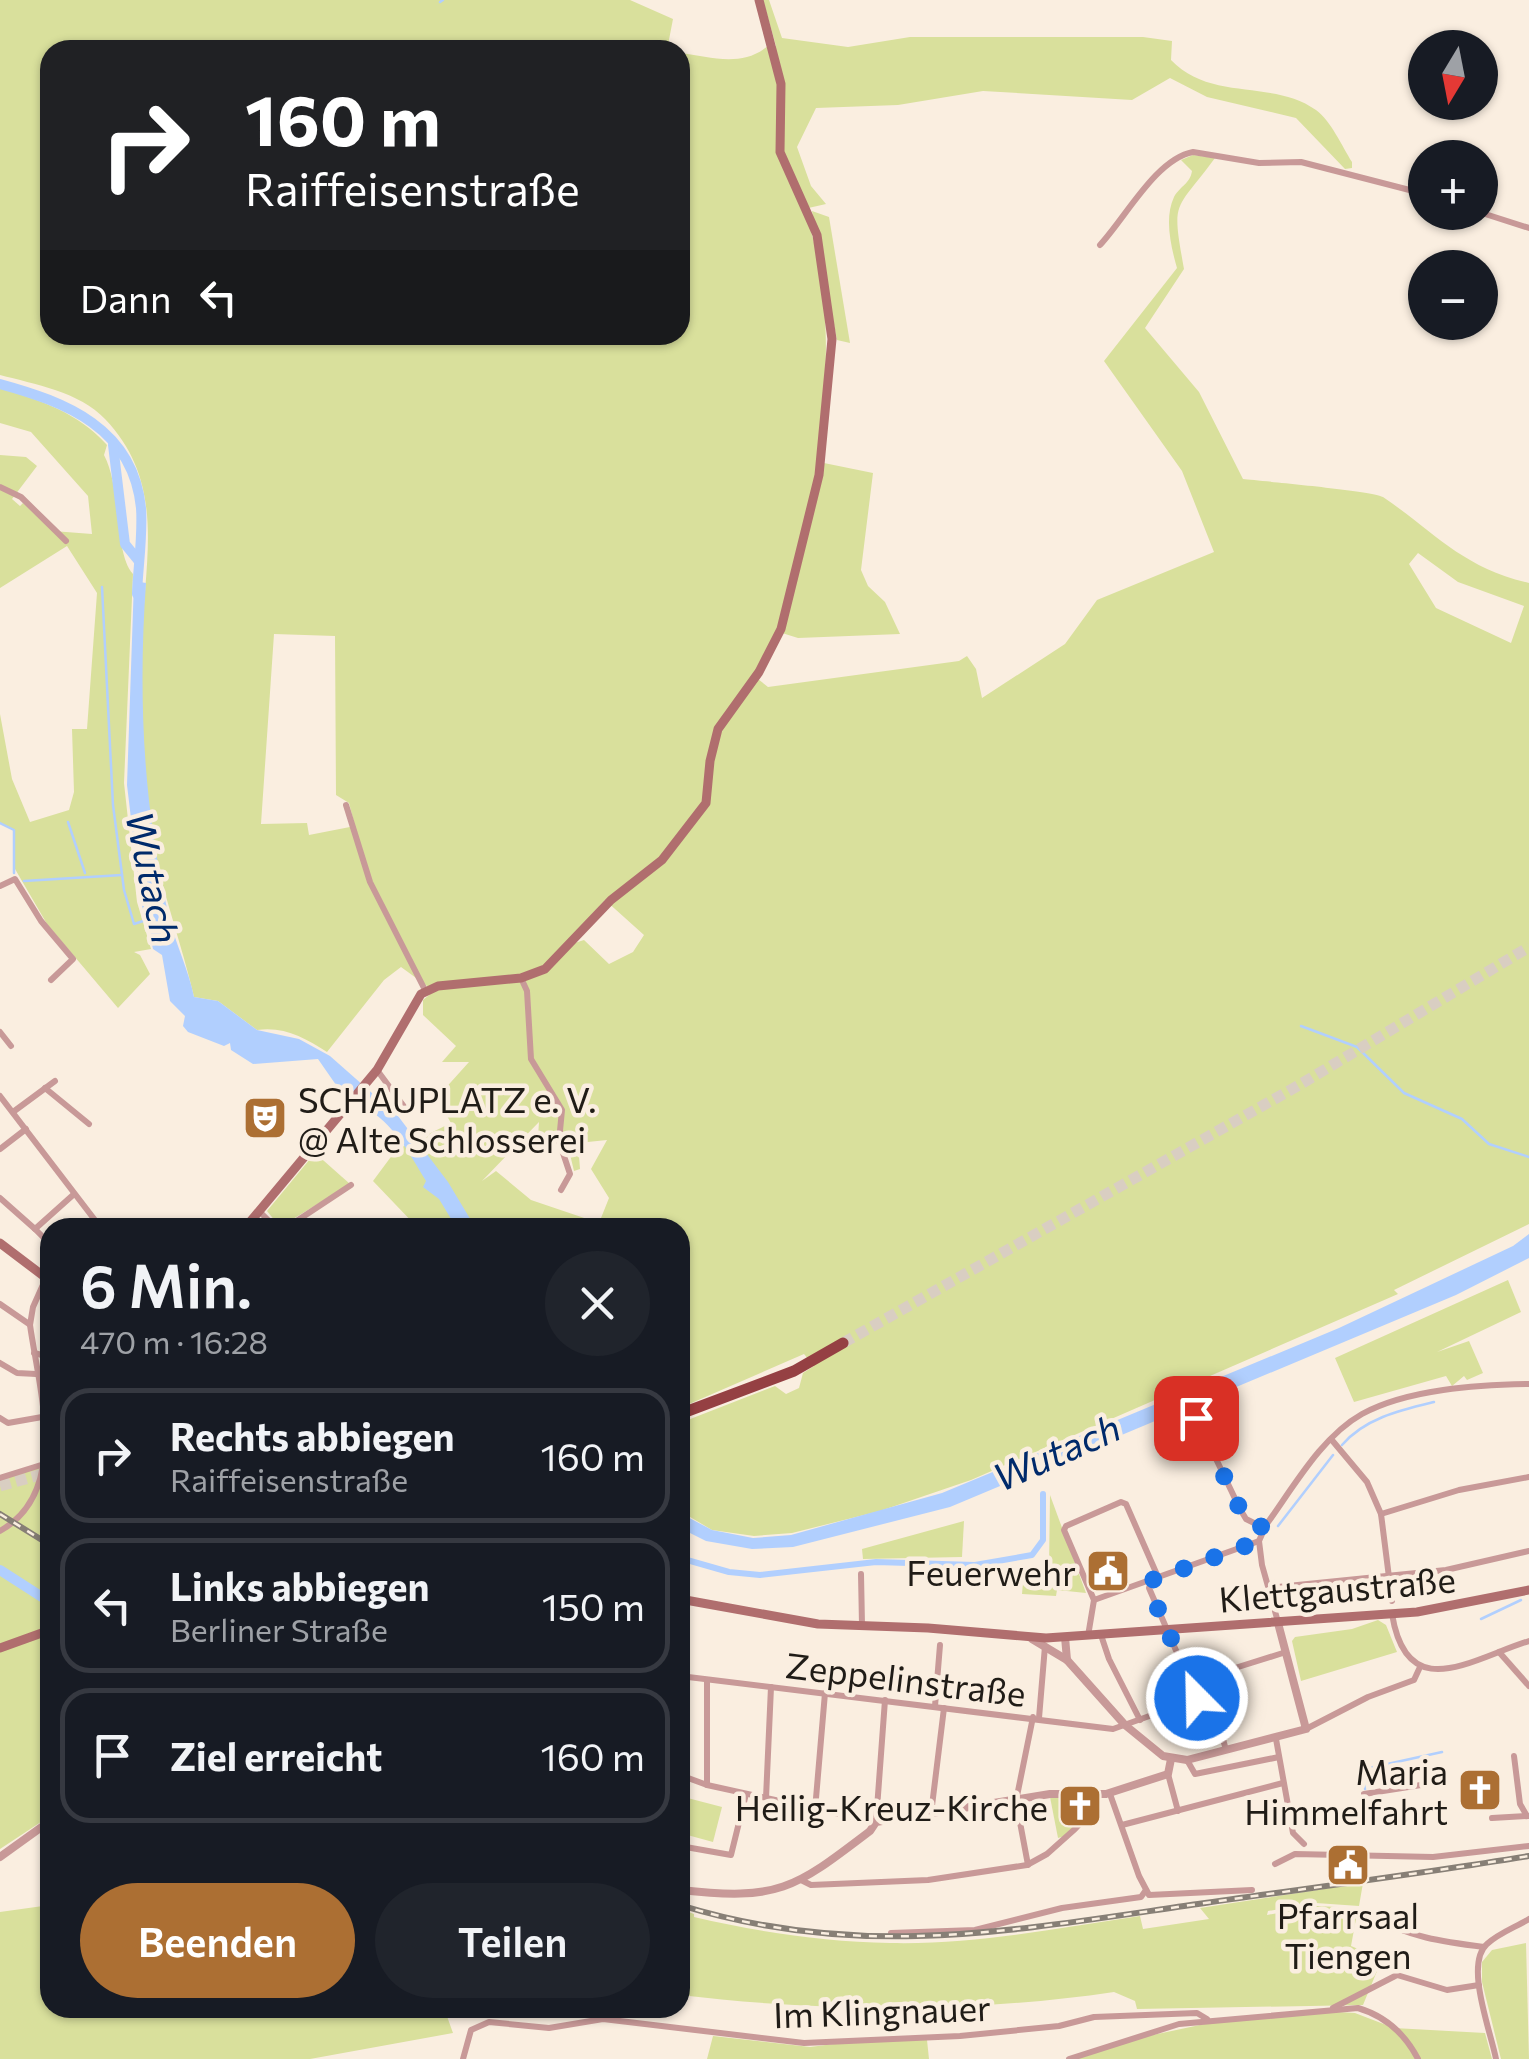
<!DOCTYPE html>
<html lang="de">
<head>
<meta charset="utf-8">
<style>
	:root { --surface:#171b24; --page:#20242c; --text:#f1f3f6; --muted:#9ea1a6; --line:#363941; --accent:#ac6f33 }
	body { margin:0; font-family:Commissioner,sans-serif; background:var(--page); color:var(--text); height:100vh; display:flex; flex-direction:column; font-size:38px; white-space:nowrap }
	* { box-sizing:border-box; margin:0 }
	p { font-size:32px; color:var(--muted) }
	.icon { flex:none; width:55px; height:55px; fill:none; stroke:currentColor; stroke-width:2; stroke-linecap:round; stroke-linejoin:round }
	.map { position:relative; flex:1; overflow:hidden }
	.side { position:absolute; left:40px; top:1218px; width:650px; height:800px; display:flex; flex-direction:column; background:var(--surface); border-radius:30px; box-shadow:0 2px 8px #0004 }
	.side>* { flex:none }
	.hud { position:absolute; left:40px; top:40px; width:650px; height:305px; border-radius:30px; box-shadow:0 2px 8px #0004; background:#202124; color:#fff; overflow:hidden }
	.needle { width:65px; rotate:190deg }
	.controls { position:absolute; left:1408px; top:30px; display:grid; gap:20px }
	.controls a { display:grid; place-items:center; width:90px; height:90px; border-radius:50%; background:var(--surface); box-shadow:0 2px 8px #0004; font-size:50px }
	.pin { position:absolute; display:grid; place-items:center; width:85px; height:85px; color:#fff; margin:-42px; border-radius:20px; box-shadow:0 5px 15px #0006 }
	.me { position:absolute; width:110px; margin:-55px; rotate:337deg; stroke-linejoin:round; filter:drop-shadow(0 0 8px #0008) }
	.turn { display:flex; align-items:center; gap:35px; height:210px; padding:0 40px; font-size:45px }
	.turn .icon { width:130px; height:130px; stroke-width:2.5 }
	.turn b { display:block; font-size:70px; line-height:85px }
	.then { display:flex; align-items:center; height:95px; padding:0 40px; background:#0003; gap:20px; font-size:38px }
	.round { display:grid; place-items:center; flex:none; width:105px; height:105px; border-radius:52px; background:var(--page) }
	.headline { display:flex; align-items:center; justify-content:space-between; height:170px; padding:0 40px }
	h1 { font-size:60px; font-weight:600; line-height:75px }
	.action { display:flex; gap:20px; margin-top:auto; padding:20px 40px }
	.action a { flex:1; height:115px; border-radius:60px; background:var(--accent); color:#fff; font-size:40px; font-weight:600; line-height:115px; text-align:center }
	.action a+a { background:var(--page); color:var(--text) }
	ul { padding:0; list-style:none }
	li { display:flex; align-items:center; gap:30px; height:135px; margin:0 20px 15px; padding:0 20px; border:5px solid var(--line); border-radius:30px }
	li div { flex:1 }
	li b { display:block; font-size:38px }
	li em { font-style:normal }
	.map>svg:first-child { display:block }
	.green { fill:#d9e09c; fill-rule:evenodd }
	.water { fill:#b1cffe }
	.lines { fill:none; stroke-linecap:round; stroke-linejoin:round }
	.stream { stroke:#b1cffe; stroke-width:2.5 }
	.canal { stroke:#b1cffe; stroke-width:6 }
	.river { stroke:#b1cffe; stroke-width:10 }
	.trunk-tunnel { stroke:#d9cec2; stroke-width:11; stroke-dasharray:11 5.5; stroke-linecap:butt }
	.minor { stroke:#c89998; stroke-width:6 }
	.tertiary { stroke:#c89998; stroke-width:8 }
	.secondary { stroke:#b06e6e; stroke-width:9 }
	.trunk { stroke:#954043; stroke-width:11 }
	.rail-casing { stroke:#877f76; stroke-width:6 }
	.rail { stroke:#faeee0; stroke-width:2.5; stroke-dasharray:8; stroke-linecap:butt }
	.route { stroke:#1a73e8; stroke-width:18; stroke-dasharray:0 32.4 }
	.labels { text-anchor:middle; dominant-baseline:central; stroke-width:9; stroke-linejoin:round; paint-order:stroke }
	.poi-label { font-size:35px; fill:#201c17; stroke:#faeee0; text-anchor:end }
	.street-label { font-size:35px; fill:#201c17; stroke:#faeee0 }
	.water-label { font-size:38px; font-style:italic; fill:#002a6b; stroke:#faeee0 }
</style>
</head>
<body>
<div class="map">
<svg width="1529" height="2059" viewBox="0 0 1529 2059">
	<rect width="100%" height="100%" fill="#faeee0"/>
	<g class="green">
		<path d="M0 0H630L673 19 667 50H50V335H680V53C711 57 743 68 769 45L776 46 763 0H769L782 38 848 47 910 37H1143L1172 41 1171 60C1211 102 1273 79 1316 110 1331 121 1342 146 1352 162V168L1345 169 1296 118 1207 97 1170 78 1132 100 983 91 898 105 816 108 797 147 811 186 826 204 804 209C834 295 827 373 819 462L873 473 861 570 868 586 885 602 900 634 798 638 782 633 758 679 768 687 959 661 967 656 976 669 982 698 1065 644 1097 600 1214 552 1182 471 1104 361 1177 268C1171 247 1164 218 1174 197 1180 186 1190 184 1192 171L1181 160 1193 155 1215 158C1175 213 1171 197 1184 269L1145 328 1199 392 1243 479C1262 481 1374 491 1383 497 1436 533 1461 567 1529 583V1224L1394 1290 1398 1294 971 1480 880 1511 792 1533 754 1536 712 1530 680 1511V1423L775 1386 786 1394 799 1388 803 1373 814 1366 804 1354 680 1408V1228L417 1227 373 1181 396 1150 451 1123 447 1116 454 1112 442 1092 469 1062H442L456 1046 423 1015V1000L434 991 401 967 384 980 327 1052C305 1038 284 1026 257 1030L218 1001 194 997C178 927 148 857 145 782 142 734 141 684 142 637 145 557 166 483 105 419 80 392 34 384 0 375ZM1418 553 1458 582 1524 606 1511 643 1436 608 1409 564ZM274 634 335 636 336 795 349 803 355 826 309 835 307 823 261 824ZM605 900 644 935 633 952 609 964 584 940 562 947ZM539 1122 537 1151 566 1138 574 1171 580 1169 578 1143 607 1140 591 1169 609 1198 599 1223 531 1200 496 1171 482 1181Z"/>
		<polygon points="812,211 829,217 850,343 837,340"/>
		<path d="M0 388C42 401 77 412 107 445L104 455C122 489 114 553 133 574L124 783 137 902 151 949 134 952 140 955 150 974 118 1008 47 924 15 869V830L0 823V714L12 779 30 822 69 810 74 792 72 729H87L97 593 67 546 0 588V455L26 457 37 466 12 499 20 506 23 503 53 531 92 534 88 496 31 432 0 423Z"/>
		<polygon points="315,1153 350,1184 280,1227 267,1211"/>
		<polygon points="1508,1280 1521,1312 1437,1352 1469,1341 1483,1373 1467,1380 1464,1376 1452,1386 1446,1376 1354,1402 1335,1358"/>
		<polygon points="50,1464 50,1816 0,1849 0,1480"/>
		<polygon points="1050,1495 1086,1593 1057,1590 1056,1596 1022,1594 1024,1570 1049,1569"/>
		<polygon points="964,1521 962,1557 863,1559 862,1549"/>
		<polygon points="1378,1620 1386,1625 1397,1652 1301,1681 1292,1641 1295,1637 1352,1629"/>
		<polygon points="680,1796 722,1807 713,1842 680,1833"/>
		<polygon points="1050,1797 1092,1800 1094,1806 1065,1836 1058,1838"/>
		<path d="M1363 1883 1359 1906 1316 1903 1268 1911 1267 1915 1317 1906 1358 1908 1351 1946 1382 1959 1363 2005 1137 2009 1135 2001 1114 1992C973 2013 822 2012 680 1995V1909L694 1914V1917C758 1932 824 1942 890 1943 973 1945 1058 1928 1140 1916L1143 1929 1209 1919 1200 1908Z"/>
		<polygon points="50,1905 50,2008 444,2008 453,2033 310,2059 0,2059 0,1912"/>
		<polygon points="1526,1943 1529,2059 1501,2059 1482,1982 1482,1962 1492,1950"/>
		<polygon points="1338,2012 1355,2013 1394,2028 1485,2033 1492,2059 1076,2059 1148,2036 1214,2022"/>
		<polygon points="713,2036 810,2047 858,2041 927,2040 929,2059 707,2059"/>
	</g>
	<g class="water">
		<path d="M134 581 146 583C138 696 143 807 169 917 176 945 189 971 194 997L218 1001 257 1030 299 1039 330 1056 398 1116 448 1182 475 1227H456L439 1199 423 1187 426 1181C408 1151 394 1124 363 1106 354 1101 355 1095 343 1095L318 1059 253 1064 231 1050 230 1043 224 1046 188 1032 183 1026 185 1016 170 1001 162 955 153 949 150 936 155 924 144 913 141 902 127 785Z"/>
		<polygon points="1529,1234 1529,1258 1456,1295 950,1507 793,1547 752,1549 706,1541 680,1528 680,1513 712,1530 753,1538 791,1535 942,1493 1339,1328 1513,1246"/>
	</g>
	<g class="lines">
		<g class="stream">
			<polyline points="440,2 443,0"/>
			<polyline points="102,587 113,805 124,890 134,924 149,919"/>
			<polyline points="68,822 85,873"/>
			<polyline points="0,823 14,830 14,873"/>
			<polyline points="24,881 122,875"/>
			<polyline points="1301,1026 1357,1047 1404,1093 1462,1119 1489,1144 1529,1157"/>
			<path d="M1342 1445C1365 1418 1401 1410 1434 1402"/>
			<polyline points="1278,1526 1333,1455"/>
			<polyline points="1481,1619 1521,1600"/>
			<polyline points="1365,1789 1360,1770 1442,1752"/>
		</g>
		<polyline class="canal" points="680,1558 729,1572 760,1575 876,1562 975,1565 1032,1555 1043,1540 1043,1494"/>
		<g class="river">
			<path d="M0 384C66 402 133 428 141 508 143 536 138 566 137 594"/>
			<polyline points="113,445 125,544 138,560"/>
			<polyline points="0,1570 42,1597 50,1597"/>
		</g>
		<g class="trunk-tunnel">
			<polyline points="843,1343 1301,1084 1529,947"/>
			<polyline points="0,1486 50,1472"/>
		</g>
		<g class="minor">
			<polyline points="1479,212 1529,228"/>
			<path d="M1100 245C1126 217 1156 159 1193 152L1259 163 1301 162 1425 194"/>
			<polyline points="0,487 21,497 66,541"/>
			<polyline points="346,805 370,882 426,992"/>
			<polyline points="0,886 15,879 41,921 73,959 51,980"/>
			<polyline points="521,978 527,991 531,1059 562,1110 559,1141 570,1174 561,1190"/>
			<polyline points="0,1032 11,1046"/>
			<polyline points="377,1070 408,1112"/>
			<polyline points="45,1088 89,1124"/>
			<polyline points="0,1096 101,1228"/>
			<polyline points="13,1112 55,1081"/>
			<polyline points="0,1149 26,1129"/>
			<polyline points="0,1198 35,1229 73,1195"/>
			<polyline points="259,1211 276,1228"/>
			<polyline points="286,1228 351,1185"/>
			<polyline points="35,1229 50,1244"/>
			<polyline points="0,1304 29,1324"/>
			<polyline points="34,1353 50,1357"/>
			<polyline points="0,1363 17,1373 36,1374"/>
			<polyline points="1196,1417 1240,1509 1246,1519 1264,1528"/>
			<polyline points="0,1418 8,1423 42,1417"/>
			<polyline points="1331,1439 1367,1482 1381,1514 1392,1601"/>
			<polyline points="0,1478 41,1465"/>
			<polyline points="1381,1514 1459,1490 1529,1477"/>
			<path d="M0 1531C71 1491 39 1390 30 1325L33 1307 46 1278"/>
			<polyline points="861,1574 862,1625"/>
			<polyline points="1152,1581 1149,1588 1197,1699 1221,1732 1226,1750"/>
			<polyline points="1268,1588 1446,1570 1529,1551"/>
			<polyline points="1094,1600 1259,1541"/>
			<path d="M1392 1614C1407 1706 1471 1659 1529 1641"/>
			<path d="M1278 1622 1262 1565 1259 1541 1266 1525C1293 1488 1321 1437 1362 1414 1408 1389 1477 1385 1529 1384"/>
			<polyline points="1101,1635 1109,1659 1140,1720"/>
			<polyline points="1088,1636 1094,1600 1064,1530 1066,1526 1121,1502 1126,1504 1158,1577"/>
			<polyline points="1499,1652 1529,1686"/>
			<polyline points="1235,1668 1286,1652"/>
			<polyline points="680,1676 1113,1729 1197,1699"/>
			<polyline points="935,1706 940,1645"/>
			<polyline points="1039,1718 1045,1646"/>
			<polyline points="1306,1729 1368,1697 1414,1680 1420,1667"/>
			<polyline points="1276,1739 1293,1833 1304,1844"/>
			<polyline points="1514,1756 1520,1804 1527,1816"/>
			<polyline points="1187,1760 1195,1774 1279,1757"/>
			<polyline points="1168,1774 1178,1811"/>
			<polyline points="680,1775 707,1785 876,1822 885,1700"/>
			<polyline points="707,1785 707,1680"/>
			<polyline points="1110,1794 1139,1876 1149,1895 1252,1890"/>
			<polyline points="1364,1794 1440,1782"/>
			<polyline points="766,1798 771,1687"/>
			<polyline points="815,1810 825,1693"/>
			<polyline points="931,1814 944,1708"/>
			<polyline points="1492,1818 1528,1816"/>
			<polyline points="1122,1825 1283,1783"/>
			<polyline points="680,1846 731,1855 746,1794"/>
			<polyline points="1275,1864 1295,1854 1433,1857 1529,1846"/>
			<polyline points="1028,1865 1016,1801 1033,1717"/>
			<polyline points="801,1880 811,1885 928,1880 1027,1865 1047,1854 1075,1829 1097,1805 1098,1796"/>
			<path d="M1372 1916C1407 1937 1444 1942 1484 1947"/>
			<polyline points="891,1933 975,1930 1062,1908 1141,1897 1146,1890"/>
			<polyline points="1333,2008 1397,1975 1447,1990 1479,1985"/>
			<polyline points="463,2059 471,2030 489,2022 549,2028 603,2019 804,2043 960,2036 1059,2026 1094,2017 1197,2013 1207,2019"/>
			<path d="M1069 2059 1179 2024 1358 2008C1385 2016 1405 2034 1418 2059"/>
			<path d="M1496 2059C1491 2032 1464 1964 1487 1944 1499 1933 1516 1927 1529 1919"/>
		</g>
		<g class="tertiary">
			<polyline points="1065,1637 1067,1660 1125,1725 1163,1756 1187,1760 1306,1729 1278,1623"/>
			<polyline points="1032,1639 1067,1660"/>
			<polyline points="0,1857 50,1821"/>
			<path d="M680 1890C779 1901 794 1889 870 1831L876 1822 1050 1794H1106L1168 1774 1171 1759"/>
		</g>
		<g class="secondary">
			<polyline points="245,1228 377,1070 421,994 438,986 521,978 545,969 611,900 662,860 706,803 710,761 718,729 759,672 781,629 819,475 832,339 817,235 780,152 781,84 759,0"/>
			<polyline points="0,1243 50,1281"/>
			<polyline points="680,1599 818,1624 928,1628 1046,1638 1417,1612 1529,1590"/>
			<polyline points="0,1648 50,1630"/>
		</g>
		<polyline class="trunk" points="680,1414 794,1371 843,1343"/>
		<defs>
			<g id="rail">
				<polyline points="0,1514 50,1545"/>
				<path d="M680 1905C861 1961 1017 1930 1198 1904 1309 1888 1419 1874 1529 1856"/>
			</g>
		</defs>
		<use href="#rail" class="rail-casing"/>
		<use href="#rail" class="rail"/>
	</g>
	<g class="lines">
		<polyline class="route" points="1196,1418 1240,1509 1246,1519 1264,1528 1259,1541 1152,1580 1149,1588 1197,1698"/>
	</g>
	<defs>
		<symbol id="theatre-square" viewBox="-11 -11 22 22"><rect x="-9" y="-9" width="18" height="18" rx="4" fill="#ac6f33" stroke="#faeee0"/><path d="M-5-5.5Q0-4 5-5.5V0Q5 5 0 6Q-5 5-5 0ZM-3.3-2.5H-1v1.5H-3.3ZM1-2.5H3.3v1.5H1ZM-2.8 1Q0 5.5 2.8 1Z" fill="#fff"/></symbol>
		<symbol id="civic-square" viewBox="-11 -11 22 22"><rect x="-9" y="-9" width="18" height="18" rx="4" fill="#ac6f33" stroke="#faeee0"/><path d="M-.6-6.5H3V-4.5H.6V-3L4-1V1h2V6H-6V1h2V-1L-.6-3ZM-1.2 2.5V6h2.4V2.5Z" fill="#fff"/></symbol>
		<symbol id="church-square" viewBox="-11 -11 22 22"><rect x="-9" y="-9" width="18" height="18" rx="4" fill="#ac6f33" stroke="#faeee0"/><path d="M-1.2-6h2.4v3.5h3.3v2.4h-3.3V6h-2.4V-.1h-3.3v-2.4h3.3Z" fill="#fff"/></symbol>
	</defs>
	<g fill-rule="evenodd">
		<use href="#theatre-square" x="240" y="1093" width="50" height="50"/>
		<use href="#civic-square" x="1083" y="1546" width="50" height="50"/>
		<use href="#church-square" x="1455" y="1765" width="50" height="50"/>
		<use href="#church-square" x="1055" y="1781" width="50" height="50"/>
		<use href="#civic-square" x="1323" y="1840" width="50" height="50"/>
	</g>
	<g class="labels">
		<g class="poi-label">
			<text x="298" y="1098" text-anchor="start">SCHAUPLATZ e. V.<tspan x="298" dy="40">@ Alte Schlosserei</tspan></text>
			<text x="1076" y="1571">Feuerwehr</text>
			<text x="1448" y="1770">Maria<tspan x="1448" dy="40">Himmelfahrt</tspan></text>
			<text x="1048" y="1806">Heilig-Kreuz-Kirche</text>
			<text x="1348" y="1914" text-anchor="middle">Pfarrsaal<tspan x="1348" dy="40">Tiengen</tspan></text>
		</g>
		<g class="street-label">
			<text transform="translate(1337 1588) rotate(-5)">Klettgaustraße</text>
			<text transform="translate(906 1678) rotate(7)">Zeppelinstraße</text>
			<text transform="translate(882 2010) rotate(-2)">Im Klingnauer</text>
		</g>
		<g class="water-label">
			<text transform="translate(154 877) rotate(78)">Wutach</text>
			<text transform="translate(1056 1451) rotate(-24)">Wutach</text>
		</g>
	</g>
</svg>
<div class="controls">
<a><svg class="needle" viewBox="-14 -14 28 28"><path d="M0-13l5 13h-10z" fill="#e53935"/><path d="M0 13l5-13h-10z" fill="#9ea1a6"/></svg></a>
<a>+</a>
<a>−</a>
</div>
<div class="pin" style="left:1196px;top:1418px;background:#d93025"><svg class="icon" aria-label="arrive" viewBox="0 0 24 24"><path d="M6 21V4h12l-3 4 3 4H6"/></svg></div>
<svg class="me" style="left:1197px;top:1698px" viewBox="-20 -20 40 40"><circle r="17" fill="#1a73e8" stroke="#fff" stroke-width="3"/><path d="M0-11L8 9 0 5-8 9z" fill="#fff"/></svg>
<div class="hud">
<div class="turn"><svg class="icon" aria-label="right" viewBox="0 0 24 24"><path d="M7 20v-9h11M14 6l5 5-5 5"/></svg><div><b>160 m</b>Raiffeisenstraße</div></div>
<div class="then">Dann<svg class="icon" aria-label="left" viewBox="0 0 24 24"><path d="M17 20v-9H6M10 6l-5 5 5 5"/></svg></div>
</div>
<section class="side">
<div class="headline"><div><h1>6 Min.</h1><p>470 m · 16:28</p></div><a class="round"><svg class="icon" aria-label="close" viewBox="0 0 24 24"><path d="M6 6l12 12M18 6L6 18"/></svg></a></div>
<ul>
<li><svg class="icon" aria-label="right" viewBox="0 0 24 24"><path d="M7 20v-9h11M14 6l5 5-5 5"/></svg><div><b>Rechts abbiegen</b><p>Raiffeisenstraße</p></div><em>160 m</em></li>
<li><svg class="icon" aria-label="left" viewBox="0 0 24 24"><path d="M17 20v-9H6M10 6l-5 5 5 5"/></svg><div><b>Links abbiegen</b><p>Berliner Straße</p></div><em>150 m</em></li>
<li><svg class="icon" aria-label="arrive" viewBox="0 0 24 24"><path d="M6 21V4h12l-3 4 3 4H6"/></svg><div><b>Ziel erreicht</b></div><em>160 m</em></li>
</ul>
<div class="action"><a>Beenden</a><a>Teilen</a></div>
</section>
</div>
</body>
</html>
